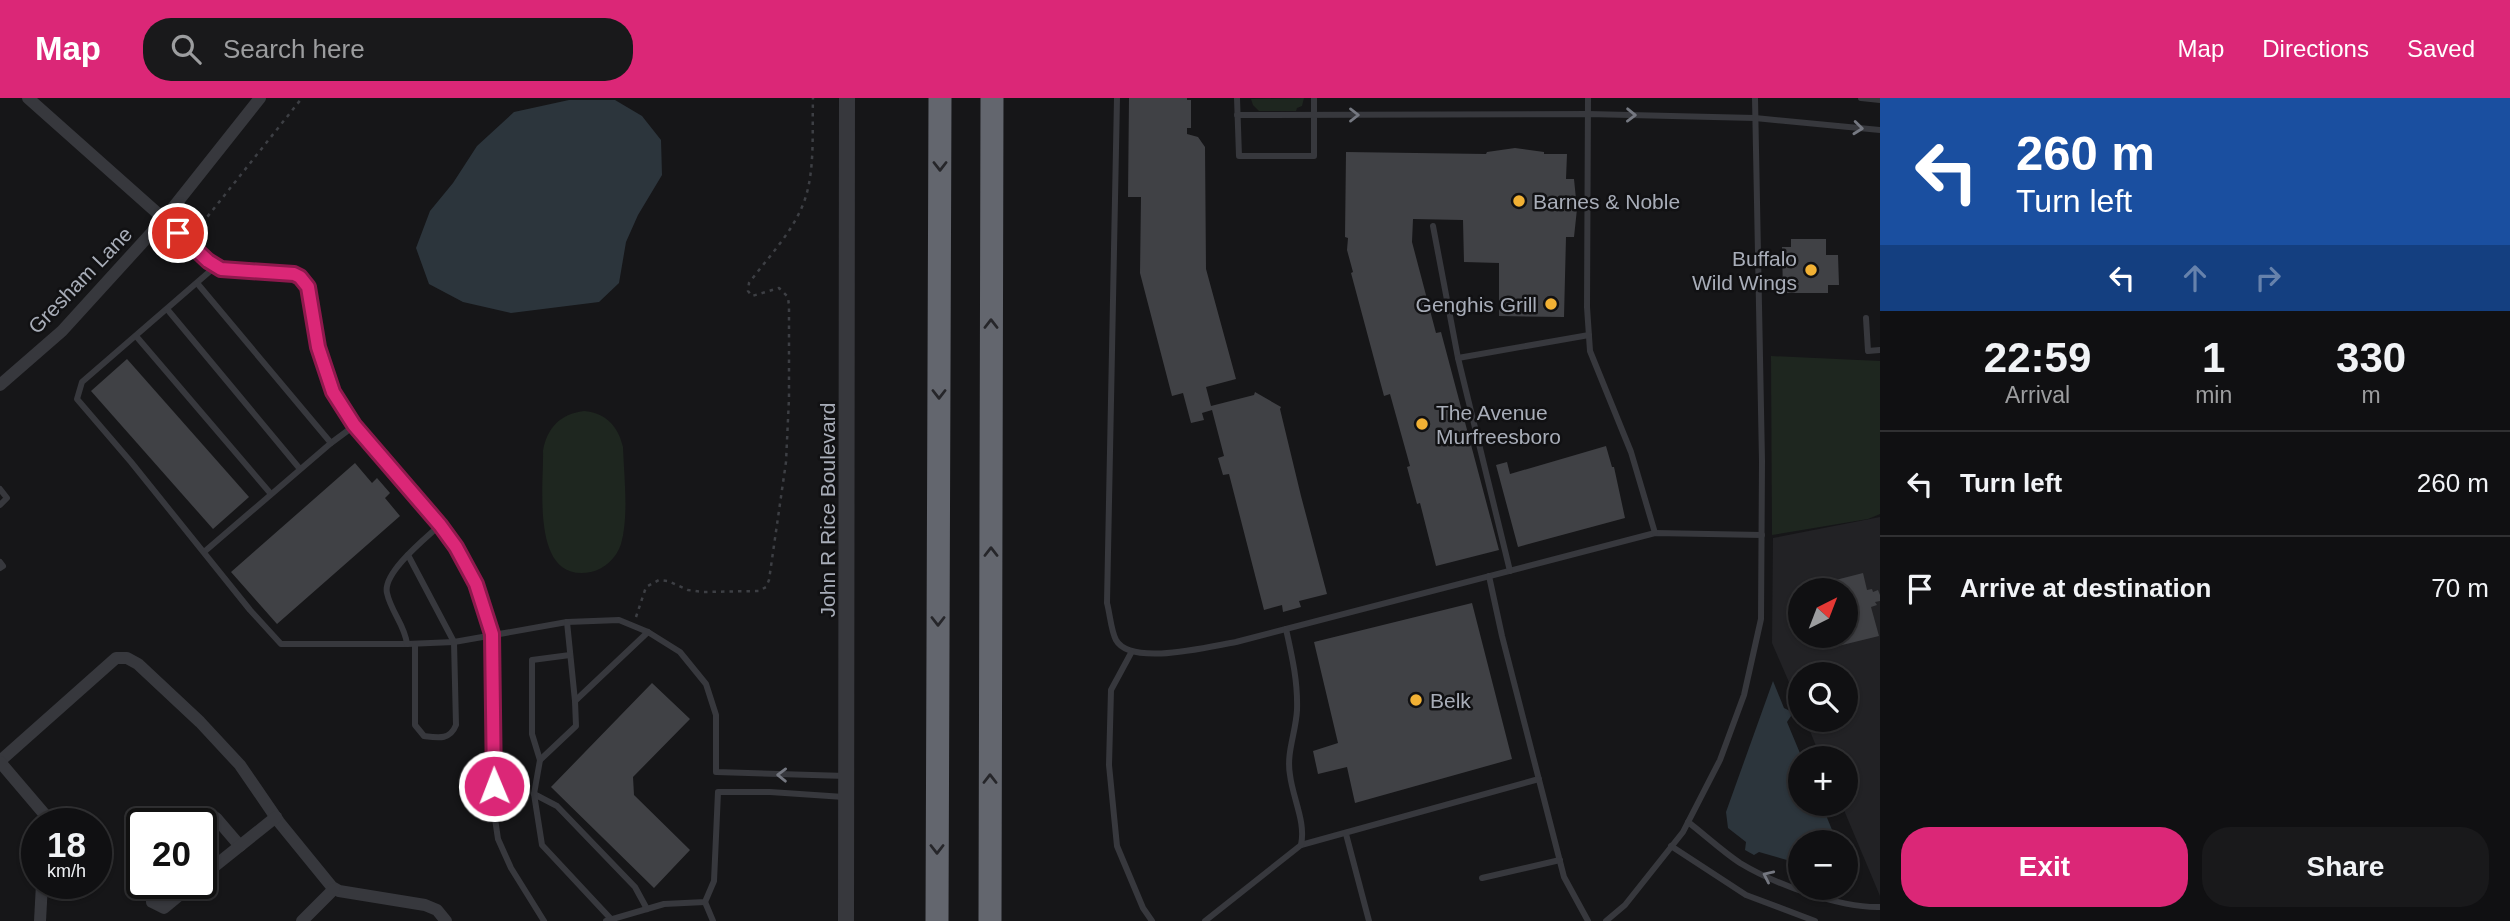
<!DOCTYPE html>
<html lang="en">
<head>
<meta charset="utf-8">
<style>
	:root { --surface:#101012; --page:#19191b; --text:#f1f3f6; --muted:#9c9d9f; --line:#303032; --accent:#db2777 }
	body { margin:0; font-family:Helvetica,sans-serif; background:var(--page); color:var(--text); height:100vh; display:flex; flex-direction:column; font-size:26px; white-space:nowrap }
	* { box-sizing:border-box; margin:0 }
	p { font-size:23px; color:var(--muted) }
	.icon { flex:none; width:38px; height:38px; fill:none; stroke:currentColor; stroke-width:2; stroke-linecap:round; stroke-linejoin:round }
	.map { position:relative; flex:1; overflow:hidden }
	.sheet { display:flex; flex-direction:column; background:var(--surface); width:630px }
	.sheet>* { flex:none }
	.hud { background:#1a4fa0; color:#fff; overflow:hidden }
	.needle { width:46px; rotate:42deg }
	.controls { position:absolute; left:1788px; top:480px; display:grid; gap:14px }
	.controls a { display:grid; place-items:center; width:70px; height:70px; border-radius:50%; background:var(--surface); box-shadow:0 2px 5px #0004,0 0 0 2px var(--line); font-size:35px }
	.speed { position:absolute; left:21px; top:710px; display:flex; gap:14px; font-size:35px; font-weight:700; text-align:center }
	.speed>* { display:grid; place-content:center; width:91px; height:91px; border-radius:50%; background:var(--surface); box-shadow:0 2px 5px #0004,0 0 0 2px var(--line); line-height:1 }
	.speed small { font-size:18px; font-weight:400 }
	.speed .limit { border:4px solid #111; border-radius:10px; background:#fff; color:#111 }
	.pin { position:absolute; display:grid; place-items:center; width:60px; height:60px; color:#fff; margin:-30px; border:4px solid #fff; border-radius:50%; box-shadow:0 2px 7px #0007 }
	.me { position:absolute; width:77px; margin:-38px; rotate:359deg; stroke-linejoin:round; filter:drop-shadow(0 0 5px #0008) }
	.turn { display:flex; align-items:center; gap:24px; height:147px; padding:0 21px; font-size:32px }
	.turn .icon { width:91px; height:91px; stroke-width:2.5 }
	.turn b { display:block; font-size:49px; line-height:60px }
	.lanes { display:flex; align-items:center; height:66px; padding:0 21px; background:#0003; justify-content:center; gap:35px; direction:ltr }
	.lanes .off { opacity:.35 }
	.eta { display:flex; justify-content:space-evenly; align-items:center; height:119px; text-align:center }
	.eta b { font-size:42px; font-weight:800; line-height:49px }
	.primary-button { display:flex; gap:14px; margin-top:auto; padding:14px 21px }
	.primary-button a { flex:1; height:80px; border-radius:28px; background:var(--accent); color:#fff; font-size:28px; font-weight:800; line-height:80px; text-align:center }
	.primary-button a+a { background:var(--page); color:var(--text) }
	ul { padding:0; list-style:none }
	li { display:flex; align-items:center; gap:21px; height:105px; padding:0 21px; border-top:2px solid var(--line) }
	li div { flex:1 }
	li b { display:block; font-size:26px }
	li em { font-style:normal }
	header { display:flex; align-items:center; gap:42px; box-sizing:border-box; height:98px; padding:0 35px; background:var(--accent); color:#fff }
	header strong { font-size:33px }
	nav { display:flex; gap:38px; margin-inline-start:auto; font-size:24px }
	.search { width:490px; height:63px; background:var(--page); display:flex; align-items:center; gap:18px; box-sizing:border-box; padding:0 24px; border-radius:28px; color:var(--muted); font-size:26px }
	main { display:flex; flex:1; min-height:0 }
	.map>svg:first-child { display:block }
	.built { fill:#222225; fill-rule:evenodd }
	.green { fill:#1e261f }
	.water { fill:#2c353c }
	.building { fill:#404145 }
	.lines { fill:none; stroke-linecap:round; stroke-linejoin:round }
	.path { stroke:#3d3f44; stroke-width:2.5; stroke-dasharray:3.5 5; stroke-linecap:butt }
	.service { stroke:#37383d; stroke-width:6 }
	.minor { stroke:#37383d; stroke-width:12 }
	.tertiary { stroke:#37383d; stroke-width:16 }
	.motorway { stroke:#63666e; stroke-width:23 }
	.oneway { stroke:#757881 }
	.oneway2 { stroke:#26262a }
	.route-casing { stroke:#8e194d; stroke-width:18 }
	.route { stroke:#db2777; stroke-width:12 }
	.poi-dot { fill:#f2b134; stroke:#111113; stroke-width:2.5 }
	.labels { text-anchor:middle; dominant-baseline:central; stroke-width:5; stroke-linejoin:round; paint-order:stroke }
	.poi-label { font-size:21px; fill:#a8adb8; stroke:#111113; text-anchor:start }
	.street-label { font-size:21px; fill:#a8adb8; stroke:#111113 }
</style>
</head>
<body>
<header>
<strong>Map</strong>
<div class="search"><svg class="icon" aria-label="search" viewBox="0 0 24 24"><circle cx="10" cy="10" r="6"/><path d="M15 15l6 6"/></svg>Search here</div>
<nav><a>Map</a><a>Directions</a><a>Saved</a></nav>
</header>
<main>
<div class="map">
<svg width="1880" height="823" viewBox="0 0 1880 823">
	<rect width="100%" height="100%" fill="#161618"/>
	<path class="built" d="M1880 419V798L1841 705H1846V660H1821L1805 621H1846V576H1801V612L1772 545 1773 440ZM1801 492H1846V537H1801Z"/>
	<g class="green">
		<polygon points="1304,0 1302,8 1297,10 1296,13 1259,13 1253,7 1251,1"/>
		<polygon points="1771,258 1880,263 1880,416 1868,421 1772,437"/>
		<path d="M584 313C606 315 618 328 623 349 624 378 629 418 621 446 617 459 605 471 591 474 530 486 544 388 543 353 547 330 560 316 584 313Z"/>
	</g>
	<g class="water">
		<polygon points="569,2 615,2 642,18 661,42 662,77 638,117 626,144 619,185 599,204 511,215 463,204 429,186 416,150 430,113 453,85 477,48 514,14"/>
		<polygon points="1773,583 1784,610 1790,613 1791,618 1787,624 1802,660 1801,705 1821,705 1837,744 1801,744 1801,766 1759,754 1754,757 1745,752 1746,744 1728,730 1726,714"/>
	</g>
	<g class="building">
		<polygon points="1129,0 1187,0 1187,2 1191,2 1191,30 1187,30 1187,36 1198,39 1205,49 1206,171 1236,281 1206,289 1211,308 1254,297 1255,294 1281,309 1280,311 1301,398 1327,496 1299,503 1301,509 1283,514 1282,507 1264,512 1229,376 1223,377 1218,360 1224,358 1212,312 1202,315 1204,322 1191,325 1183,295 1172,298 1140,175 1141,99 1128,99"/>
		<polygon points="1515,50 1544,54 1544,56 1567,56 1566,81 1574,81 1577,111 1574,139 1566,139 1564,219 1499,218 1499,165 1464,164 1463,122 1413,121 1412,144 1436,235 1441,234 1499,452 1436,468 1420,405 1417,406 1407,369 1410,368 1390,296 1384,298 1351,175 1353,174 1347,152 1348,140 1345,139 1346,54 1486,56 1487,54"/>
		<polygon points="1791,141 1826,141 1826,157 1838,157 1839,187 1828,187 1828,195 1783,195 1782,149 1791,149"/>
		<polygon points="127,261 249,399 213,431 91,293"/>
		<polygon points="1606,348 1612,369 1614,369 1625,420 1518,449 1496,367 1507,364 1510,376"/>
		<polygon points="355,365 372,385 377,380 390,395 385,400 400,418 277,526 231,474"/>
		<polygon points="1863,475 1867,492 1872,491 1873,494 1878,492 1880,497 1880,503 1875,504 1877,507 1871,509 1879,538 1834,549 1830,537 1846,537 1846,492 1820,492 1820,486"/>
		<polygon points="1472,505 1512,661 1355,705 1347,669 1318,676 1313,653 1338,645 1314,544"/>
		<polygon points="652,585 690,621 633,679 634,697 690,752 654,790 551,689"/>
	</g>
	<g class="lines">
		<g class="path">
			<polyline points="198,142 204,123 302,0"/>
			<path d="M636 519 646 489 659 482 668 483 688 492 702 494 759 493 766 489 769 482 786 364 789 300V208L788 199 779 190 752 198 748 193 749 185C769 158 796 131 806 98 815 68 812 31 813 0"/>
		</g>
		<g class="service">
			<path d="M1117 0 1107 505C1110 516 1111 533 1116 542 1131 569 1211 548 1236 544L1655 435 1762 437"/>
			<polyline points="1237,0 1239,58 1314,58 1314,0"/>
			<polyline points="1588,0 1587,209 1590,253 1631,354 1655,435"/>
			<polyline points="1861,0 1880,2"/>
			<polyline points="1237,17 1588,16 1755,20 1880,32"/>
			<path d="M164 122C179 135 203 165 221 171 247 179 293 163 308 189L318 249 333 294 354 328 436 423 456 449 476 486 492 536 494 714 498 741 511 770 544 823"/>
			<polyline points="1433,128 1458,260 1589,237"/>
			<polyline points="216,168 82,284 77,301 131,364 250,512 281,546 407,546"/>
			<polyline points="197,185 331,345 354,328"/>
			<polyline points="167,211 300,371"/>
			<polyline points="1866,220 1868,253 1880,252"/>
			<polyline points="136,238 271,396"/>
			<polyline points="1458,260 1510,473"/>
			<polyline points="0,391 7,400 0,407"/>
			<path d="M440 427C426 440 382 475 387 495 391 514 405 527 407 546L454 544 567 524 619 522 648 534 680 554 706 586 716 617V674L846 678"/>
			<polyline points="204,454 331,345"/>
			<path d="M408 457 454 544 456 627C450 642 439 640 424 638L415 627V546"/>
			<polyline points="0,464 3,468 0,470"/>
			<polyline points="1489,478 1502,538 1564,779 1588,823"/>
			<polyline points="567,524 575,603"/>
			<polyline points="1131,555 1111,592 1109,667 1117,748 1143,810 1152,823"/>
			<polyline points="540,662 532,636 532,562 570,557"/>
			<polyline points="534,696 557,708 635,789 647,811"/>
			<path d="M1688 724C1705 737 1722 753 1740 765 1775 786 1839 810 1880 809"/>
			<polyline points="1346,736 1369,823"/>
			<polyline points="1301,747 1539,681"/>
			<polyline points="1671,748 1746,797 1815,823"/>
			<polyline points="1482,780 1560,762"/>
			<polyline points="705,804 713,823"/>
			<polyline points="611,821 542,747 534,696 540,662 576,628 575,603 648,534"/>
			<polyline points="606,823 664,806 705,804 714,783 718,694 770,694 844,699"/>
			<path d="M1205 823 1301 747C1306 724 1293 701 1290 677 1286 655 1296 634 1297 612 1298 584 1292 558 1286 531"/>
			<polyline points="1606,823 1625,807 1683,734 1720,662 1744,597 1761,521 1762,363 1755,0"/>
		</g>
		<g class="minor">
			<polyline points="28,0 164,121"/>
			<polyline points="0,287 62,233 164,121 260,0"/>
			<polyline points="0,663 116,560 127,560 138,566 200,624 240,667 279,724 332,789 339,793 425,807 437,812 446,823"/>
			<polyline points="0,664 46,718 49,726"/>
			<polyline points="200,726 208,720 216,720 240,748"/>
			<polyline points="201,779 276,719"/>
			<polyline points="152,786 152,804 164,810 193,786"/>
			<polyline points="40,823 42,786"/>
			<polyline points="302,823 334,791"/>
		</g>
		<polyline class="tertiary" points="846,823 847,0"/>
		<g class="motorway">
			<polyline points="937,823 940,0"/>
			<polyline points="990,823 992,0"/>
		</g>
	</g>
	<defs><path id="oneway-chevron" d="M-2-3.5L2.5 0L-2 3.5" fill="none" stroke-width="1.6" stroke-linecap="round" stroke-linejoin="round" transform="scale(1.75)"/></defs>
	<g class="oneway">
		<use href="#oneway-chevron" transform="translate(1354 17)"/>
		<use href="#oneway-chevron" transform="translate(1631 17) rotate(1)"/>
		<use href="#oneway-chevron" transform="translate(1858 30) rotate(6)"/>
		<use href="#oneway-chevron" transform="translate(782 677) rotate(-179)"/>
		<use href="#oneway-chevron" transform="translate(1768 778) rotate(-155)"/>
	</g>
	<g class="oneway2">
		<use href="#oneway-chevron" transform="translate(940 68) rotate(90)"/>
		<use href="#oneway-chevron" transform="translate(991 226) rotate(-90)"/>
		<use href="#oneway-chevron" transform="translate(939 296) rotate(90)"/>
		<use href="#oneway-chevron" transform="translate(991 454) rotate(-90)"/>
		<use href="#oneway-chevron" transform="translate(938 523) rotate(90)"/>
		<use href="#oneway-chevron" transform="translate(990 681) rotate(-90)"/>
		<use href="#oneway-chevron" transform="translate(937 751) rotate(90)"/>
	</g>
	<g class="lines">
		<defs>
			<polyline id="route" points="178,135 208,163 221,171 294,176 300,179 308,189 318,249 333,294 354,327 440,427 456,449 476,486 492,536 494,688"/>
		</defs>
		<use href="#route" class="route-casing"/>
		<use href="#route" class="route"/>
	</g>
	<g class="poi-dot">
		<circle cx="1519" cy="103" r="7"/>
		<circle cx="1811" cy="172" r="7"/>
		<circle cx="1551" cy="206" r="7"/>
		<circle cx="1422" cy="326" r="7"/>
		<circle cx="1416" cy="602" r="7"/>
	</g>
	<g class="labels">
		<g class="poi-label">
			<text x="1533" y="103">Barnes &amp; Noble</text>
			<text x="1797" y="160" text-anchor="end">Buffalo<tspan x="1797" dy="24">Wild Wings</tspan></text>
			<text x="1537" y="206" text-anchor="end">Genghis Grill</text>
			<text x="1436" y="314">The Avenue<tspan x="1436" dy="24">Murfreesboro</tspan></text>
			<text x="1430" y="602">Belk</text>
		</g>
		<g class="street-label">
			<text transform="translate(80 182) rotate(-46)">Gresham Lane</text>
			<text transform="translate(827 412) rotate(-90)">John R Rice Boulevard</text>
		</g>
	</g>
</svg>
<div class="controls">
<a><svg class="needle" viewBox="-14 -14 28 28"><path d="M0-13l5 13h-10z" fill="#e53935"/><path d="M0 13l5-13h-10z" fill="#9c9d9f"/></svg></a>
<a><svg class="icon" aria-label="search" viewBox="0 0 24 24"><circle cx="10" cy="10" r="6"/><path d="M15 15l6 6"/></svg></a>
<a>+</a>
<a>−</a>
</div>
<div class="speed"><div>18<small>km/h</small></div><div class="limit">20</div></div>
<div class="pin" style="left:178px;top:135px;background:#d93025"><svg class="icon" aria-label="arrive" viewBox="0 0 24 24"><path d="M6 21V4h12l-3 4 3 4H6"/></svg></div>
<svg class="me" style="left:494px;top:688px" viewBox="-20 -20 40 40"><circle r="17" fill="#db2777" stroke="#fff" stroke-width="3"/><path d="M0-11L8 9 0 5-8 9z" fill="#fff"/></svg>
</div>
<section class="sheet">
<div class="hud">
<div class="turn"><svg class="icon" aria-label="left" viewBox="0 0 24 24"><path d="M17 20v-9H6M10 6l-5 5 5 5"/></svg><div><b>260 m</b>Turn left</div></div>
<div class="lanes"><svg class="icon" aria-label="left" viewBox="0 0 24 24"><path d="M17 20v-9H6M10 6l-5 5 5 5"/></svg><svg class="icon off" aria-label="ahead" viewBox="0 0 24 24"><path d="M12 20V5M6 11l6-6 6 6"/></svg><svg class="icon off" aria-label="right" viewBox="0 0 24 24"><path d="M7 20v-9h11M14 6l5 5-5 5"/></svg></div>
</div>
<div class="eta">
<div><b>22:59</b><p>Arrival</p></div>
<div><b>1</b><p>min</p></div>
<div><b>330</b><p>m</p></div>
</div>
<ul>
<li><svg class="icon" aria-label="left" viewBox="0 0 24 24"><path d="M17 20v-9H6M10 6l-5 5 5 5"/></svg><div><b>Turn left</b></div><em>260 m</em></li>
<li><svg class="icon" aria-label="arrive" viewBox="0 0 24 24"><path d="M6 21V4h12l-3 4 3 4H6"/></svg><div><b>Arrive at destination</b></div><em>70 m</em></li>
</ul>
<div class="primary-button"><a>Exit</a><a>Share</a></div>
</section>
</main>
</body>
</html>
